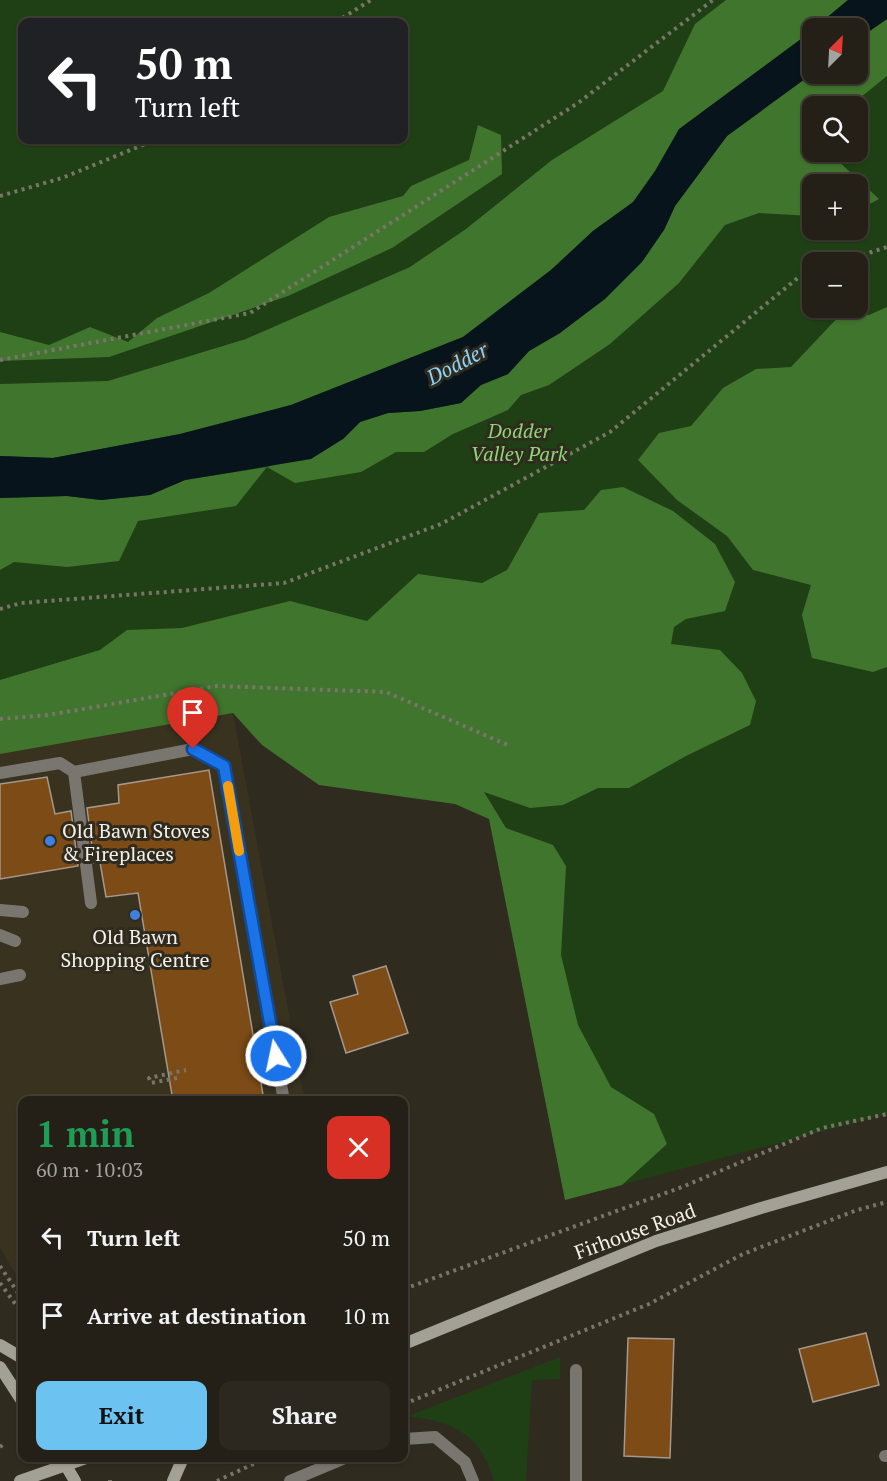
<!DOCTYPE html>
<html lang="en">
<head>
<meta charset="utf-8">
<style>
	:root { --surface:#242017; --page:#2c2820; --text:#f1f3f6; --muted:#a3a3a1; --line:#413e36; --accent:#6cc3f2 }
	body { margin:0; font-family:"PT Serif",serif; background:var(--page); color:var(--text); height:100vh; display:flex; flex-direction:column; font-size:22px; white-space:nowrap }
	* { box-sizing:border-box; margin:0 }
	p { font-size:20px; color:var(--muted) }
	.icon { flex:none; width:33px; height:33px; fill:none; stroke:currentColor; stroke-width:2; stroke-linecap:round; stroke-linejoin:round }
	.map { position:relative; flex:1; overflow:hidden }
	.panel { position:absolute; left:18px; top:1096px; width:390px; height:366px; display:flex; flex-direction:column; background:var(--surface); border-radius:12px; box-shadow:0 2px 4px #0004,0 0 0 2px var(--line) }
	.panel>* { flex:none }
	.top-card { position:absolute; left:18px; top:18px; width:390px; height:126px; border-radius:12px; box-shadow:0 2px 4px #0004,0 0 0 2px var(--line); background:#202124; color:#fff; overflow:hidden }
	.needle { width:39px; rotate:24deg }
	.buttons { position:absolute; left:802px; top:18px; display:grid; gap:12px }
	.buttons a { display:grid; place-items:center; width:66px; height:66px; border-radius:12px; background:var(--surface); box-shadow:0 2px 4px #0004,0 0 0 2px var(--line); font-size:30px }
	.pin { position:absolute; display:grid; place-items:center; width:51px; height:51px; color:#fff; margin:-62px -26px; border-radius:50% 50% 50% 0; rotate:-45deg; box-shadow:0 0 6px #0007 }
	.pin .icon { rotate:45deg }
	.me { position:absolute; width:66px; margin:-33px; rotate:350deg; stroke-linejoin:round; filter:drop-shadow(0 0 4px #0008) }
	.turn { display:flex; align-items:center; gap:21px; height:126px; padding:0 18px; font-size:27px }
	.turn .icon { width:78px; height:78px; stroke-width:2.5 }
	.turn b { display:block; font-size:42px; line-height:51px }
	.round { display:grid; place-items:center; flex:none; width:63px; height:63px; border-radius:12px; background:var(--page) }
	.head { display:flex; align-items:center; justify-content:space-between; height:102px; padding:0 18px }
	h1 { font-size:36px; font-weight:700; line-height:45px; color:#1e9e55 }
	.cta { display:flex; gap:12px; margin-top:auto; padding:12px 18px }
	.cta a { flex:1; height:69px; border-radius:12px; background:var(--accent); color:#111; font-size:24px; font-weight:700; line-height:69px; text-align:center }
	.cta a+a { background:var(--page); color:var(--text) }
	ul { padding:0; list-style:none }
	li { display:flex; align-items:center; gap:18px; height:78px; padding:0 18px }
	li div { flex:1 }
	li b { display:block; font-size:22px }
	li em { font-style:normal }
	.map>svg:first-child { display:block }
	.built { fill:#38321f }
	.green { fill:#1f4014; fill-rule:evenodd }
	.forest { fill:#40752e }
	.water { fill:#07141b }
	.building { fill:#7d4b16; stroke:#a5988d; stroke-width:1.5 }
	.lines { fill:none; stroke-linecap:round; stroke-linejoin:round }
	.path { stroke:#79756a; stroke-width:4; stroke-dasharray:3 4.5; stroke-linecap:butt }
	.lane { stroke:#78766f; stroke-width:12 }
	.street { stroke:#78766f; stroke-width:12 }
	.secondary { stroke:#a3a096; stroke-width:12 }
	.path-bridge { stroke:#79756a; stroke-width:4; stroke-dasharray:3 4.5; stroke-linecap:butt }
	.route-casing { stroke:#114b97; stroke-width:15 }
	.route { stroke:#1a73e8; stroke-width:10 }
	.slow { stroke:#f59e0b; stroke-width:10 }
	.shop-dot { fill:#3f7fe0; stroke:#302b1f; stroke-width:2 }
	.labels { text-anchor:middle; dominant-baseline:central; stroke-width:6; stroke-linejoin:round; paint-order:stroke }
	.park-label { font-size:20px; font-style:italic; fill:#8dd676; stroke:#302b1f }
	.poi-label { font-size:20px; fill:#f3f0e8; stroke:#302b1f; text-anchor:start }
	.street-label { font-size:20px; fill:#f3f0e8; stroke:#302b1f }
	.water-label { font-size:21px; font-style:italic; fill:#8ed5fa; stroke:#302b1f }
</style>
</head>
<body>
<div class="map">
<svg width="887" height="1481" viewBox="0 0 887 1481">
	<rect width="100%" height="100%" fill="#302b1f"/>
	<polygon class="built" points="233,713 305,1101 22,1101 22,1285 0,1247 0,729"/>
	<g class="green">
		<path d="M0 0H887V1114L565 1200 478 762 233 713 0 729ZM22 22H404V140H22ZM813 28H858V74H813ZM813 106H858V152H813ZM813 184H858V230H813ZM813 262H858V308H813Z"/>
		<path d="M560 1357V1379L532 1380 526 1481H494C481 1434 454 1422 408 1416Z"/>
	</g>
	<g class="forest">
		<polygon points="726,0 848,0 805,37 705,110 634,202 593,231 551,270 463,337 291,405 180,434 53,458 0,456 0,384 108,381 246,339 410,267 466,229 552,160 663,91 695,24"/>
		<polygon points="887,19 887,76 850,106 813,106 813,152 834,152 836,159 879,199 858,210 858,184 813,184 813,216 759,213 725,225 679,283 610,344 549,385 521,395 508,410 453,434 424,452 396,452 361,472 295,483 267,467 236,506 138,521 119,561 67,567 14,562 0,570 0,498 67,496 101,500 150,495 185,480 267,467 343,439 360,422 388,413 420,411 461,403 481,385 508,374 529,351 560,333 664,230 675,206 727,136 813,73 858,74 858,39"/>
		<polygon points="478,125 501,135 502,174 392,248 288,296 109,357 0,361 0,332 49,345 90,327 128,342 157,318 209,293 329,217 403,196 411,186 469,160"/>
		<polygon points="887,307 887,667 873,672 812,658 802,615 811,585 753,570 727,536 677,500 638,460 659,433 691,426 723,388 756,369 791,367 842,313 869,315"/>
		<polygon points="623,487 673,511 715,544 735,582 725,611 686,619 674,627 671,644 720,650 742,673 756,701 750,725 686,756 629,788 598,788 563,805 530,808 484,792 506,828 553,845 566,866 561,955 578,1025 611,1087 654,1114 667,1144 622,1185 565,1200 489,819 455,804 319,785 262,745 233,713 0,754 0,680 100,650 127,630 182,628 290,601 367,621 418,574 482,583 507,570 539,513 584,510 601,490"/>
	</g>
	<g class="water">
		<polygon points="848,0 887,0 887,19 858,39 858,28 814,28"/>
		<polygon points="813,30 813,73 727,136 675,206 664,230 642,262 605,299 560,333 529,351 508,374 481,385 461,403 420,411 388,413 360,422 343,439 311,459 185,480 150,495 101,500 67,496 0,498 0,456 53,458 180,434 291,405 463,337 551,270 593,231 633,202 655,171 679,129"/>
	</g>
	<g class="building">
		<polygon points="209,770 264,1101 173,1101 138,893 106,897 100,862 94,863 87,808 119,803 118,785"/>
		<polygon points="47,777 55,814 71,811 78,866 0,879 0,784"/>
		<polygon points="386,966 408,1033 346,1053 330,1002 358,994 353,976"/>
		<polygon points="866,1333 879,1385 813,1402 799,1349"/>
		<polygon points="628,1338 674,1339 670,1458 624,1456"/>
	</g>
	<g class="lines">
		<g class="path">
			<polyline points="336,22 371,0"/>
			<polyline points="0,196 62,178 155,140"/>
			<polyline points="841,262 887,247"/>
			<polyline points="0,360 250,313 578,103 713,0"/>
			<polyline points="0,609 21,603 284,583 441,524 610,432 799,277 813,272"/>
			<polyline points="0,719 48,715 217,686 386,692 510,746"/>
			<polyline points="0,1266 22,1299"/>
			<polyline points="0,1283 22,1313"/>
			<polyline points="404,1289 682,1187 822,1128 887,1114"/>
			<polyline points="404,1404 649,1304 743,1254 857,1210 887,1202"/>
			<polyline points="0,1447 5,1443"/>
			<polyline points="110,1480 110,1481"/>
			<polyline points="217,1481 266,1458"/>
		</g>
		<g class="lane">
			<polyline points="0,773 60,763 74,772"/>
			<polyline points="91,903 74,772 193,749 224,766 284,1101"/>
			<polyline points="0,910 23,912"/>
			<polyline points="0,935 15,941"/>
			<polyline points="0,979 20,975"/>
		</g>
		<g class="street">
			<polyline points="576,1370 576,1481"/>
			<polyline points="404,1439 435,1437 465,1462 473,1481"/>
			<polyline points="885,1456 887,1456"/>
			<polyline points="290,1481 345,1458"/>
		</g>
		<g class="secondary">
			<polyline points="404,1344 656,1241 761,1208 887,1172"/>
			<polyline points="0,1345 22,1358"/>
			<polyline points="0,1367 22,1401"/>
			<polyline points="62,1459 75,1481"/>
			<polyline points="20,1481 86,1458"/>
			<polyline points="173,1481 183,1458"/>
		</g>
		<polyline class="path-bridge" points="177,1078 151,1083 149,1078 186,1070"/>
	</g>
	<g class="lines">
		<defs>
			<polyline id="route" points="193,749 224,766 276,1056"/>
		</defs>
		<use href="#route" class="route-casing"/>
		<use href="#route" class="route"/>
		<polyline class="slow" points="228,786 239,851"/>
	</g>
	<g class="shop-dot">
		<circle cx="50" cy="841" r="6"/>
		<circle cx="135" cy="915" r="6"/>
	</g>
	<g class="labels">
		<g class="park-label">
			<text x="519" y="430">Dodder<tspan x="519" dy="23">Valley Park</tspan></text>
		</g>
		<g class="poi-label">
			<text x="62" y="830">Old Bawn Stoves<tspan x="62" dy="23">&amp; Fireplaces</tspan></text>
			<text x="135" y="936" text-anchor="middle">Old Bawn<tspan x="135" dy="23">Shopping Centre</tspan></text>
		</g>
		<g class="street-label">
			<text transform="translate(635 1231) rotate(-20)">Firhouse Road</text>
		</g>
		<g class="water-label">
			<text transform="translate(457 363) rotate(-28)">Dodder</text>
		</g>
	</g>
</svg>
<div class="buttons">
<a><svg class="needle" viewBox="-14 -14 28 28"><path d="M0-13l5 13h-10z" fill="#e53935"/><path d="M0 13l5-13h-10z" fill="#a3a3a1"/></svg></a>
<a><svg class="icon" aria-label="search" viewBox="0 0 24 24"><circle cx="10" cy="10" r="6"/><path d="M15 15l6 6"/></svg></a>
<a>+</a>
<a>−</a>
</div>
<div class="pin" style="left:193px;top:749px;background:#d93025"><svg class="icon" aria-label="arrive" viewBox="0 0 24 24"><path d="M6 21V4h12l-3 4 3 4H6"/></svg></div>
<svg class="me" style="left:276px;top:1056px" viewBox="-20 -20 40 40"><circle r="17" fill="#1a73e8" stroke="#fff" stroke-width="3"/><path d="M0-11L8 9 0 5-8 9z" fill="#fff"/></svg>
<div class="top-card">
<div class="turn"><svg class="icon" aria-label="left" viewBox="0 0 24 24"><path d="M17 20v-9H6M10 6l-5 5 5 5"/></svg><div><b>50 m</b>Turn left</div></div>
</div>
<section class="panel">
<div class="head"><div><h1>1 min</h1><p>60 m · 10:03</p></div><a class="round" style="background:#d93025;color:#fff"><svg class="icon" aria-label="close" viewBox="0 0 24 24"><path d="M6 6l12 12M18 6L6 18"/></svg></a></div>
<ul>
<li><svg class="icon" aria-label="left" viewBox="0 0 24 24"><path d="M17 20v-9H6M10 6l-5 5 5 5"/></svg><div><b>Turn left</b></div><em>50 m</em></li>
<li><svg class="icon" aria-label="arrive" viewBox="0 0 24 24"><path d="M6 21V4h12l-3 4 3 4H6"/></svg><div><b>Arrive at destination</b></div><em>10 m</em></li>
</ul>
<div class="cta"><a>Exit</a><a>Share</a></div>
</section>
</div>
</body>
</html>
